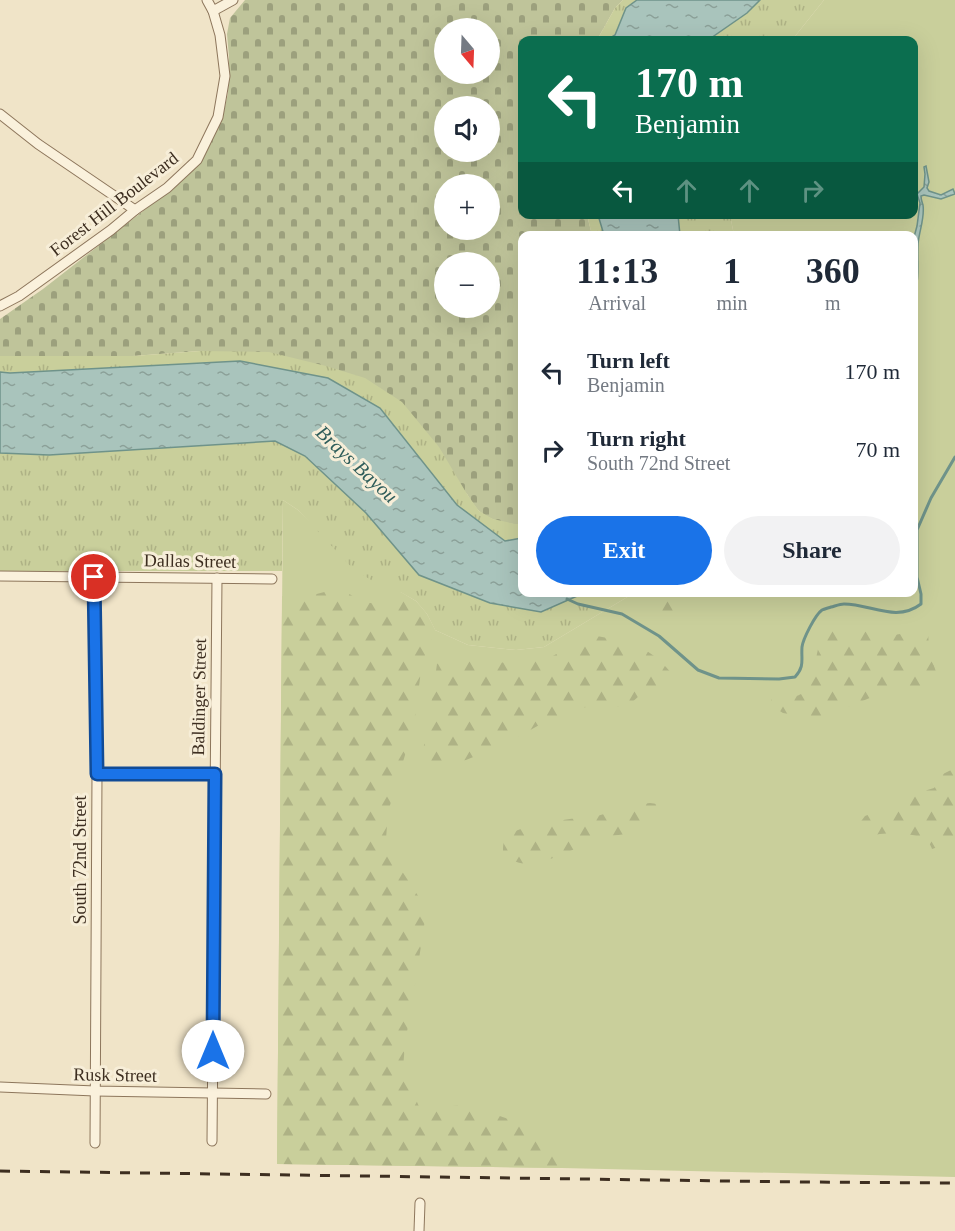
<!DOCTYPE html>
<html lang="en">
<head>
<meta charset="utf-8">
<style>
	:root { --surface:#fff; --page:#f2f2f3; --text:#1f2937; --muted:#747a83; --accent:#1a73e8 }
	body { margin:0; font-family:Georgia,serif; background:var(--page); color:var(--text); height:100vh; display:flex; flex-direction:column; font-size:22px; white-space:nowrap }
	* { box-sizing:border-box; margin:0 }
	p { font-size:20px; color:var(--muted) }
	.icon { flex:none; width:33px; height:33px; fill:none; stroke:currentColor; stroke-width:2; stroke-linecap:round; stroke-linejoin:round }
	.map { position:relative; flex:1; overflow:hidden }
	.side { position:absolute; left:518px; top:231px; width:400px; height:366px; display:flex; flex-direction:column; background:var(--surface); border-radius:12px; box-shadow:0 6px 24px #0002 }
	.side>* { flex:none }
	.guide { position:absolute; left:518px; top:36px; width:400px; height:183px; border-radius:12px; box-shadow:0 6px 24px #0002; background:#0b6e4f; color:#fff; overflow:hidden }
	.needle { width:39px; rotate:161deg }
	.tools { position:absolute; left:434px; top:18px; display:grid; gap:12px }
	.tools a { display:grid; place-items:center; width:66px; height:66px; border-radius:50%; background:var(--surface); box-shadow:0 6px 24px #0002; font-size:30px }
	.pin { position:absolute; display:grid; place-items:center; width:51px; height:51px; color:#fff; margin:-26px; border:3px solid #fff; border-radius:50%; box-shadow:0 2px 6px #0007 }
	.me { position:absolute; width:66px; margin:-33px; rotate:0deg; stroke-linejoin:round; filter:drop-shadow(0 0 4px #0008) }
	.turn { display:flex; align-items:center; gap:21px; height:126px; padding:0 18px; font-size:27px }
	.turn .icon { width:78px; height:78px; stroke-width:2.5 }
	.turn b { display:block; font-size:42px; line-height:51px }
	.lanes { display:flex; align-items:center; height:57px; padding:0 18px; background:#0003; justify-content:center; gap:30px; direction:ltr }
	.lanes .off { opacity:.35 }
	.eta { display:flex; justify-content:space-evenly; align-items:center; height:102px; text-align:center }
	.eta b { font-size:36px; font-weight:600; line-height:42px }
	.action { display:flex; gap:12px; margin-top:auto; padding:12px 18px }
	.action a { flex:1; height:69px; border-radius:36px; background:var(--accent); color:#fff; font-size:24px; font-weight:600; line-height:69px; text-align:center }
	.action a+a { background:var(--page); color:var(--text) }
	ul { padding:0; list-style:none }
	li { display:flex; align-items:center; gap:18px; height:78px; padding:0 18px }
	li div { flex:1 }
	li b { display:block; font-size:22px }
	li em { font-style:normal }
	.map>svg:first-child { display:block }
	.grass { fill:#c9cf9b }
	.forest { fill:url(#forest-firs) }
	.cemetery { fill:url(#cemetery-stones); fill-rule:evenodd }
	.park { fill:url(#park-tufts) }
	.water { fill:url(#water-ripples); stroke:#6f938a; stroke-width:1.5 }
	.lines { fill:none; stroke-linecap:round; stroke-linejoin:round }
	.stream { stroke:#6f938a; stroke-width:3 }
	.street-casing { stroke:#8d765c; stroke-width:11 }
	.street { stroke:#faf1dc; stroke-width:9 }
	.rail { stroke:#3d2e20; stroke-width:3; stroke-dasharray:10 10; stroke-linecap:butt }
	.route-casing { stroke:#114b97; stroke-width:15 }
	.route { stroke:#1a73e8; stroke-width:10 }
	.labels { text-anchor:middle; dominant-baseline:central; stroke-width:6; stroke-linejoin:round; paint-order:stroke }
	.street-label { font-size:18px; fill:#3d2e20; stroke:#f7eed8 }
	.water-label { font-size:20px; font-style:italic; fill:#2f5d5a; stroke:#f7eed8 }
</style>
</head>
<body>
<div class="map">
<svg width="955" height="1231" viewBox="0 0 955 1231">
	<defs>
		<pattern id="forest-firs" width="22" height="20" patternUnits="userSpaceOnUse" patternTransform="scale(1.5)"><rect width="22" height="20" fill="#c9cf9b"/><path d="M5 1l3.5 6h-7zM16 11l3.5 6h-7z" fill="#aeb285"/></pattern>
		<pattern id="cemetery-stones" width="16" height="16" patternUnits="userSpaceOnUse" patternTransform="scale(1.5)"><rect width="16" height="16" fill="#bfc49a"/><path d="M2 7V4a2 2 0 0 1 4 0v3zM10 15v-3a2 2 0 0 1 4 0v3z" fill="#9ca07d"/></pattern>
		<pattern id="park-tufts" width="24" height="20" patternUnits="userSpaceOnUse" patternTransform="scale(1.5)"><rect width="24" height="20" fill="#c9cf9b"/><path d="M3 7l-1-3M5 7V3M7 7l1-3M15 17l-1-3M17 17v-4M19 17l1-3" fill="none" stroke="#aeb285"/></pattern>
		<pattern id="water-ripples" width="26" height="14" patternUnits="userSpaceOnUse" patternTransform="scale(1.5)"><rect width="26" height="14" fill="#a9c4bc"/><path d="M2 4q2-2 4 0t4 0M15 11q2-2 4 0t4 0" fill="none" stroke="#8ba098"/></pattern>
	</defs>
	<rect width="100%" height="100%" fill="#f0e4c8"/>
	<polygon class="grass" points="824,0 955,0 955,1177 562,1168 277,1164 283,500 298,510 319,531 402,593 416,601 427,614 435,630 468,645 516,650 544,647 634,593 914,592 914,236 734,235 730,215 914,214 914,40 792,40"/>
	<g class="forest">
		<path d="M342 589 360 601 376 604 402 593C420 603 426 611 435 630L422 663 414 725 388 812 386 839 396 862 424 905 425 920 412 1004 405 1043 403 1069 420 1109C434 1108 449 1105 462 1106 477 1107 540 1128 549 1139 557 1147 559 1158 562 1168L277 1164 282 596H309L332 590Z"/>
		<path d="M651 593V592L693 593C684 604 673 611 664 621L650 610 640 599Z"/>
		<path d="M844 627C858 627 868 634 882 635 896 637 911 631 925 627L928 630 929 650 936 672 928 683 915 688 877 695 838 711 813 718 783 713 772 706 771 699 773 695C776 695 780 694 783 694 790 694 795 698 801 694 823 682 808 645 830 631 834 629 839 628 844 627Z"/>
		<path d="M591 635C630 642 651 645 676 679L670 684 648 690 639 696 630 704 618 707 604 704 581 708 548 720 518 737 493 749 461 762 445 766 426 768 420 764 427 731 437 664 447 657 465 656 491 662 520 663 551 657Z"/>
		<path d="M955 768V841L932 849C931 846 929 842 927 841 914 831 883 832 869 836L862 829 859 824 865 816 878 811 894 808 924 791 934 788 939 782 941 775Z"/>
		<path d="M650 803 657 804 661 808V813C646 839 623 831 598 839 574 847 523 881 503 852 503 845 503 840 509 835 519 825 581 817 597 816L604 814 610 808Z"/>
	</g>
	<path class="cemetery" d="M245 0H623L615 8 597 40H522V214L587 215 592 235 522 236V524C508 525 489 520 479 511 474 506 470 499 467 494L200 351 133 356H0V319L43 289 156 201 203 156 222 120 228 93 229 57 227 34 230 18ZM444 28H489V74H444ZM444 106H489V152H444ZM444 184H489V230H444ZM444 262H489V308H444Z"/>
	<g class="park">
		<polygon points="623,0 824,0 792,40 597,40 615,8"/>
		<polygon points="587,215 730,215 734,235 592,235"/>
		<polygon points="200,351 269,352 326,366 365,378 402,402 439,447 467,494 479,511 493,519 515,524 522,524 522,592 634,593 544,647 516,650 468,645 435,630 427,614 416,601 402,593 373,581 354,570 298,510 283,500 282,571 0,571 0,356 133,356"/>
	</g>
	<g class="water">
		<polygon points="637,0 760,0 747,13 708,40 607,40 615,35 626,8"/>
		<path d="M926 166 929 182 927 188 929 191 941 195 953 189 955 194 941 199 924 195 921 196C921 200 922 202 923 205 925 217 919 232 918 244 917 262 920 279 914 296L915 246 914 237 917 226 920 203 917 194 924 187 925 174 924 167Z"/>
		<polygon points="598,215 678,215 680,235 604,235"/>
		<polygon points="240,361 328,378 380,408 457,505 505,541 522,538 522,592 584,593 541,612 490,603 419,575 366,513 305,456 275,441 49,455 0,453 0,372 10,373"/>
	</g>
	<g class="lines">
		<path class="stream" d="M567 599 578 604 622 614 659 636 698 670 719 678 779 679 795 677C805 666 801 660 802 647 803 639 815 615 822 610 824 609 828 608 831 607 835 606 840 604 844 604 871 604 896 623 921 604V594L917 577V530L931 498 955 457"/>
		<defs>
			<g id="street">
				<polyline points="213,11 233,0"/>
				<polyline points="0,114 38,144 135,210"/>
				<polyline points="0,306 19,296 111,230 135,210 167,188 197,160 218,117 225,76 220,35 213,11 207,0"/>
				<polyline points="0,576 272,579"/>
				<polyline points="94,577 97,774 95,1143"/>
				<polyline points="97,774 215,774"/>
				<polyline points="0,1087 95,1091 266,1094"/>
				<polyline points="212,1141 217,578"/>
				<polyline points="419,1231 420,1203"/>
			</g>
		</defs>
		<use href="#street" class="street-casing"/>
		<use href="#street" class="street"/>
		<polyline class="rail" points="0,1171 801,1182 955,1183"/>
	</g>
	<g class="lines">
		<defs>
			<polyline id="route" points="94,577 97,774 215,774 213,1051"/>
		</defs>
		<use href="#route" class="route-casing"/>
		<use href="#route" class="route"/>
	</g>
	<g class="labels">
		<g class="street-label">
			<text transform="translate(114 204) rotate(-38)">Forest Hill Boulevard</text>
			<text transform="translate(190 561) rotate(1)">Dallas Street</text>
			<text transform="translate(199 697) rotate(-89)">Baldinger Street</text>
			<text transform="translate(80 860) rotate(-90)">South 72nd Street</text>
			<text transform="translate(115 1075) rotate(1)">Rusk Street</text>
		</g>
		<g class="water-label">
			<text transform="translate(357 464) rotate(43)">Brays Bayou</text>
		</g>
	</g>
</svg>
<div class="tools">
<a><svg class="needle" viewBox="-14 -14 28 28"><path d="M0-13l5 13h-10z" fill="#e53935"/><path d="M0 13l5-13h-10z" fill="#747a83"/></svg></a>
<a><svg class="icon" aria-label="sound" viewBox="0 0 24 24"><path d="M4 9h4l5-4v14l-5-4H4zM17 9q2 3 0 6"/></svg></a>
<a>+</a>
<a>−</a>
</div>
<div class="pin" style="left:94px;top:577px;background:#d93025"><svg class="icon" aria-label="arrive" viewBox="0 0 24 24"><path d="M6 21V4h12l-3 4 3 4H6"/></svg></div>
<svg class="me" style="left:213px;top:1051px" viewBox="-20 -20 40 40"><circle r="19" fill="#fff"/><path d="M0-13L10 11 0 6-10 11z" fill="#1a73e8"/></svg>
<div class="guide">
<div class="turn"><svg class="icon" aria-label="left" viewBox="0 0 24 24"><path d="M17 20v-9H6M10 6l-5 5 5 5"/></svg><div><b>170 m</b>Benjamin</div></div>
<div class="lanes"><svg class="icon" aria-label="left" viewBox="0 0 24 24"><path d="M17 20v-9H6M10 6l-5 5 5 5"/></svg><svg class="icon off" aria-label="ahead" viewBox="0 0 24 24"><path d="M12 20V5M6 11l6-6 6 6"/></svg><svg class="icon off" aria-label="ahead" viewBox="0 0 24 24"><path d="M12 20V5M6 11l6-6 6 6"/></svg><svg class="icon off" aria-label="right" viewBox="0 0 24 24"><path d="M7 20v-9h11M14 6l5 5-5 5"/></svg></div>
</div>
<section class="side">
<div class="eta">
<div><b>11:13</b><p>Arrival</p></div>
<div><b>1</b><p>min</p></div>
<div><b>360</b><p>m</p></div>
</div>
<ul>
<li><svg class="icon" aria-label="left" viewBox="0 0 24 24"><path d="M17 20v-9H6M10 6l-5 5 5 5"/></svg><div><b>Turn left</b><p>Benjamin</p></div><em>170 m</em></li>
<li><svg class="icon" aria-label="right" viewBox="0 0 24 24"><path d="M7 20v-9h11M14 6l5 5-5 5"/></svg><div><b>Turn right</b><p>South 72nd Street</p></div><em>70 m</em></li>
</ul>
<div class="action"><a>Exit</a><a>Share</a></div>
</section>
</div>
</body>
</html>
